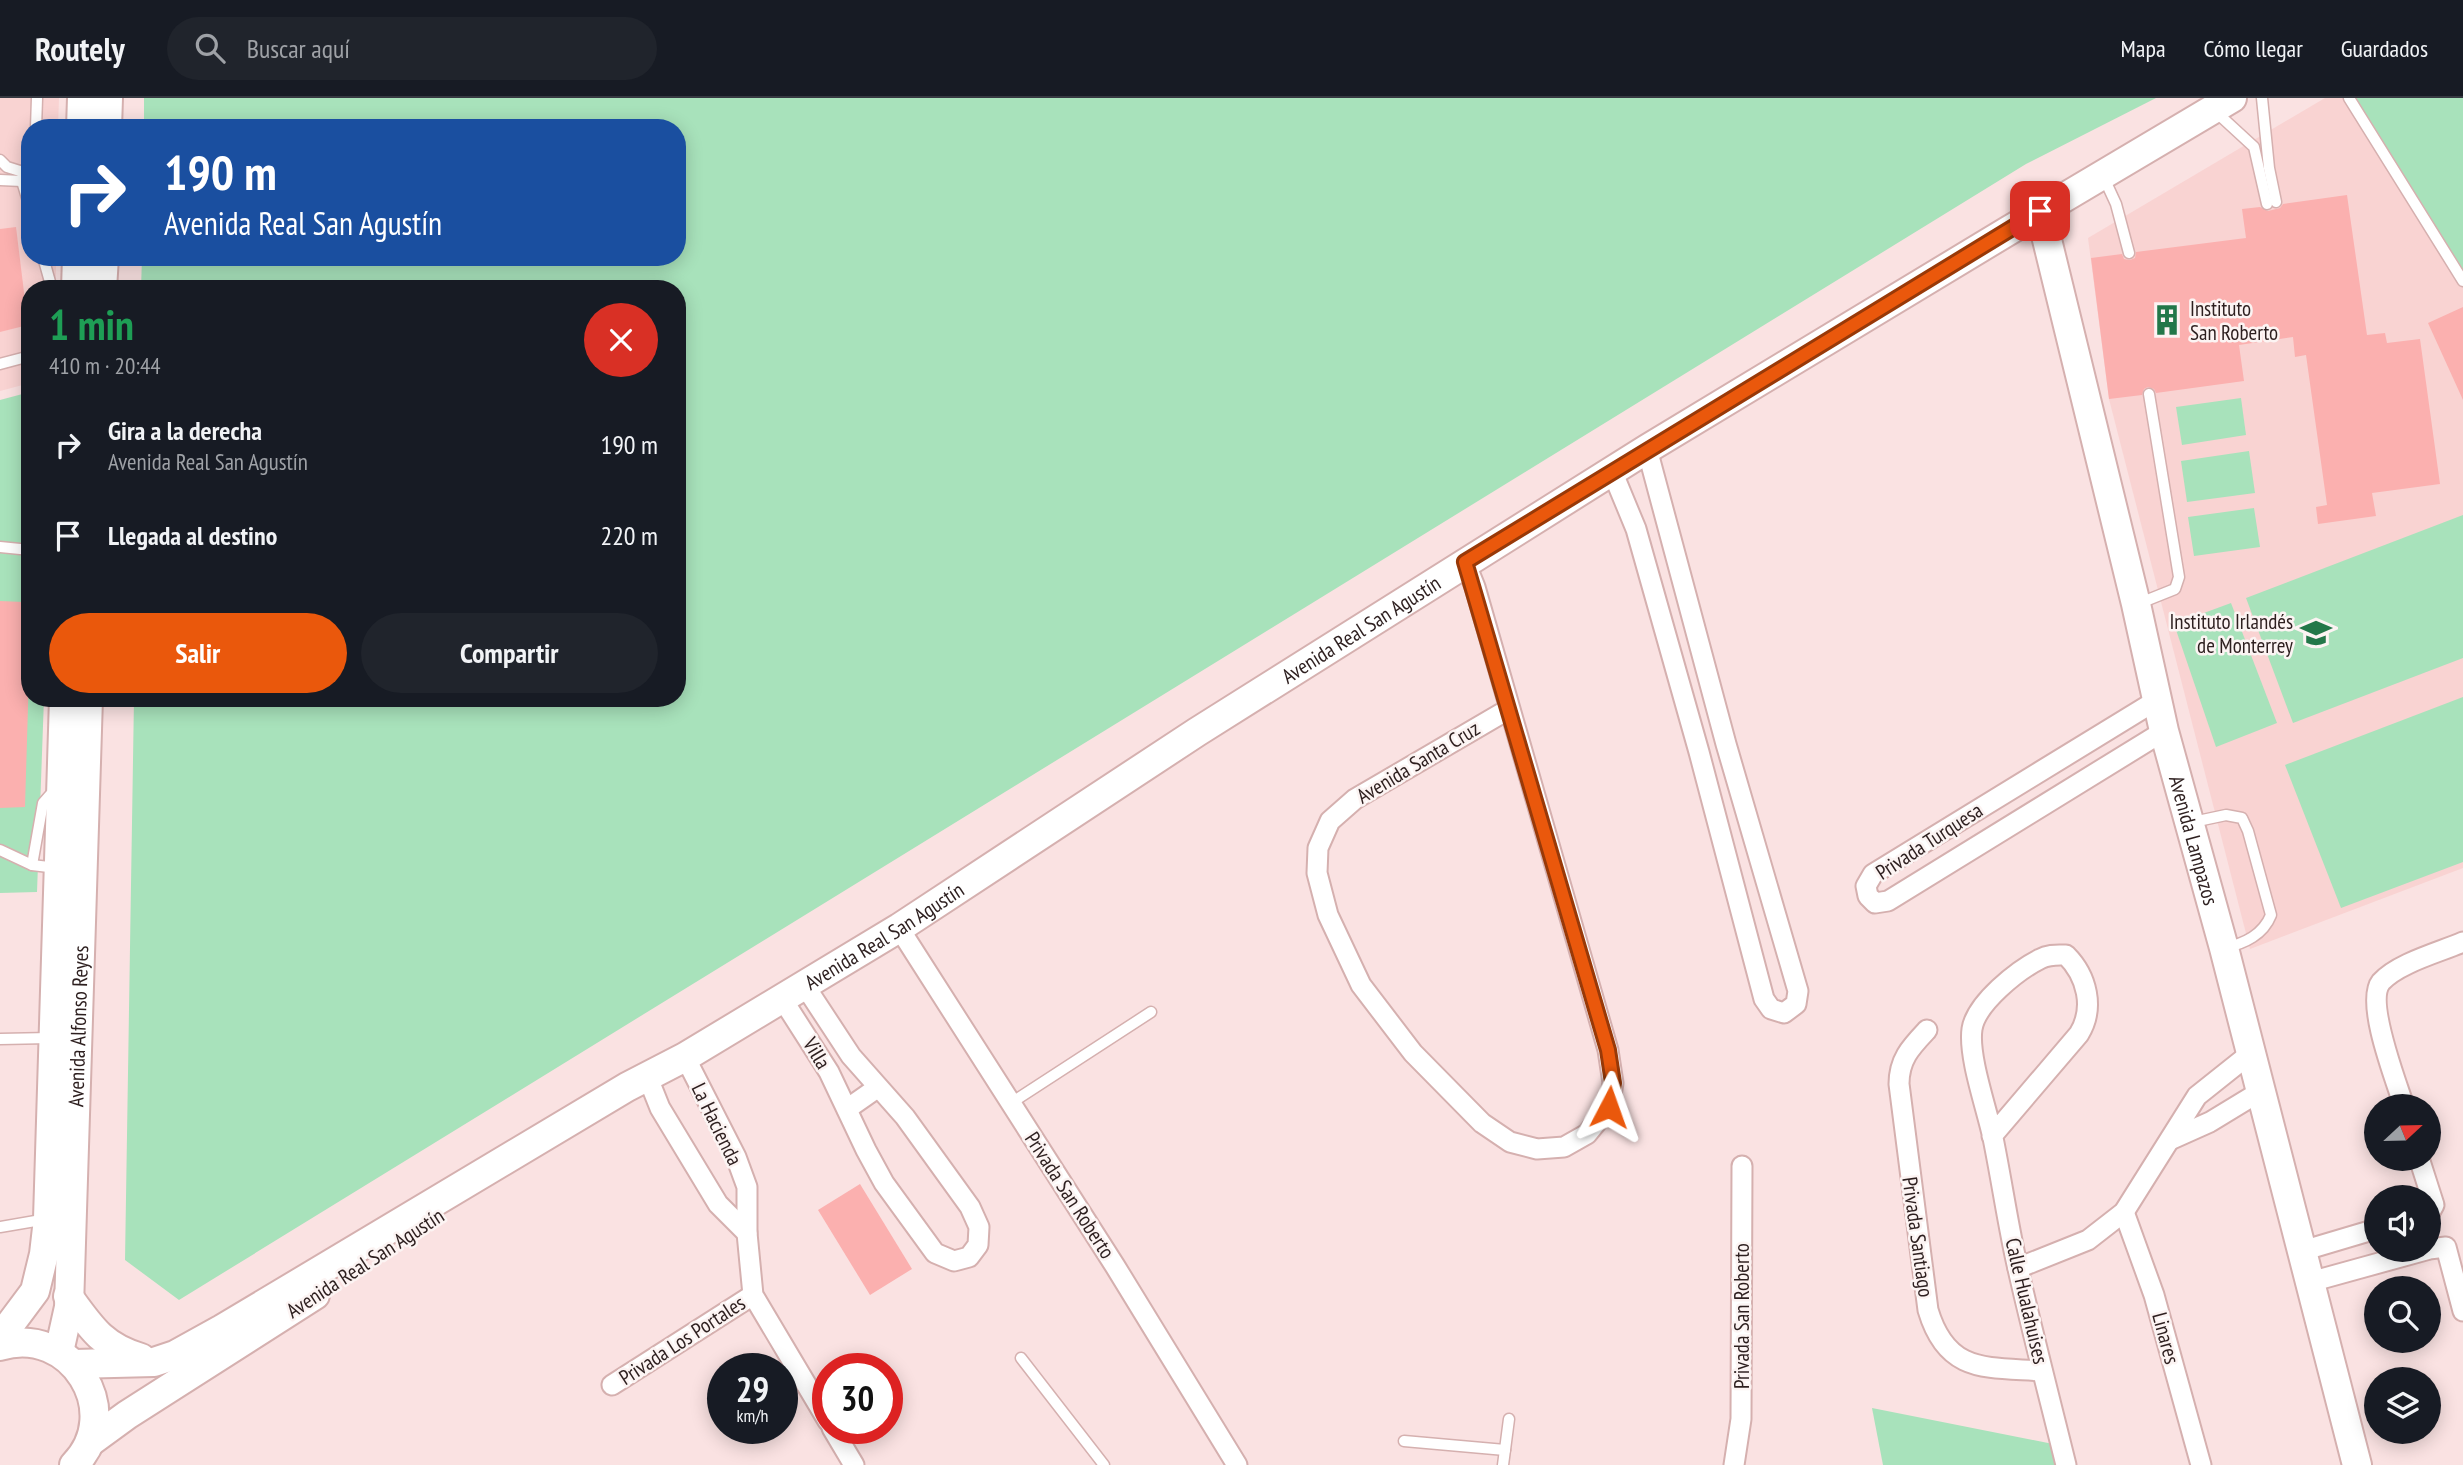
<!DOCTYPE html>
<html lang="es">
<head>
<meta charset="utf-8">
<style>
	:root { --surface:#171b24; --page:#20242c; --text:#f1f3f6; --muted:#9ea1a6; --line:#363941; --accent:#ea580c }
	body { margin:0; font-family:"PT Sans Narrow",sans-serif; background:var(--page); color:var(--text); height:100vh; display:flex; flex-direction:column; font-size:26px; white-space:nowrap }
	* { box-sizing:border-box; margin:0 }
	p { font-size:23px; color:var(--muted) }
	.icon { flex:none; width:38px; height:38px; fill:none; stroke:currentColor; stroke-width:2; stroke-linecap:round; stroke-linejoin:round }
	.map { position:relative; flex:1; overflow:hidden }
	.sheet { position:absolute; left:21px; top:182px; width:665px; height:427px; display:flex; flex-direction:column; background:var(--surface); border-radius:28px; box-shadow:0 4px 18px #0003 }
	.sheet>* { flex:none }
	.guide { position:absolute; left:21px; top:21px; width:665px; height:147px; border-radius:28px; box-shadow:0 4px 18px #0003; background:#1a4fa0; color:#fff; overflow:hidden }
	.needle { width:46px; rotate:68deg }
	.fabs { position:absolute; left:2364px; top:996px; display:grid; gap:14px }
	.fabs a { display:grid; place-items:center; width:77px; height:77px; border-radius:50%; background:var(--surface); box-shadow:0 4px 18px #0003; font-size:35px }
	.speed { position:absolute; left:707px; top:1255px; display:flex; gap:14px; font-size:35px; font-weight:700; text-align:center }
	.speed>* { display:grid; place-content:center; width:91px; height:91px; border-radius:50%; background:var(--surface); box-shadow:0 4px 18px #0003; line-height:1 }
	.speed small { font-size:18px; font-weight:400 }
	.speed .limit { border:10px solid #d22; background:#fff; color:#111 }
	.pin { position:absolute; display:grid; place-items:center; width:60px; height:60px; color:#fff; margin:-30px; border-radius:14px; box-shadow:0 4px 10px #0006 }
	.me { position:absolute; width:77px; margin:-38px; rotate:4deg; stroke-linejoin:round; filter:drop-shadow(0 0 5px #0008) }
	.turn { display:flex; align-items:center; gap:24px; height:147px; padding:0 28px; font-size:32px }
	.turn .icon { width:91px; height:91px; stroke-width:2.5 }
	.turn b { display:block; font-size:49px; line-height:60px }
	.round { display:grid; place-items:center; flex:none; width:74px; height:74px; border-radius:37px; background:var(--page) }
	.headline { display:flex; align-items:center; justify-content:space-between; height:119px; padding:0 28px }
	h1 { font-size:42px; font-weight:600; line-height:52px; color:#1e9e55 }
	.cta { display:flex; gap:14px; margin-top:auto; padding:14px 28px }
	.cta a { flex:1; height:80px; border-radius:42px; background:var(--accent); color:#fff; font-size:28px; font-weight:600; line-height:80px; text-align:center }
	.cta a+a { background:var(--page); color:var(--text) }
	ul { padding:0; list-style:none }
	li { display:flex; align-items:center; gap:21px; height:91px; padding:0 28px }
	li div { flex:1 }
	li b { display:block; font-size:26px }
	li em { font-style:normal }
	header { display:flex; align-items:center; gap:42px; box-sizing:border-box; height:98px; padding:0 35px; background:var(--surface); border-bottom:2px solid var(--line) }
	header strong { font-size:33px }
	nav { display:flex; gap:38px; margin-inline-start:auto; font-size:24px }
	.search { width:490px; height:63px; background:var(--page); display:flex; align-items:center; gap:18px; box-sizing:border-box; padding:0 24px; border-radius:38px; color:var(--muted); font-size:26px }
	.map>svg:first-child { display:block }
	.built { fill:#f9d3d2 }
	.green { fill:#a8e2bb }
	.building { fill:#fbb0af }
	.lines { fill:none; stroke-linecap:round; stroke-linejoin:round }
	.lane-casing { stroke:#d5b0af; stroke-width:13 }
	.street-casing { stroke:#d5b0af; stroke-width:23 }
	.secondary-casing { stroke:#d5b0af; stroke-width:32 }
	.lane { stroke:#fff; stroke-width:10 }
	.street { stroke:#fff; stroke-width:19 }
	.secondary { stroke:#fff; stroke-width:28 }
	.route-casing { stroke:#983908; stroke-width:18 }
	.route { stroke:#ea580c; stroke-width:12 }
	.labels { text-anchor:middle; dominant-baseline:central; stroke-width:5; stroke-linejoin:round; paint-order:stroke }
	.poi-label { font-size:21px; fill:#2d1f1f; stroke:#fcf4f3; text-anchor:start }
	.street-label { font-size:21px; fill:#2d1f1f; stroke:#fcf4f3 }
</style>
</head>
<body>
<header>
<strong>Routely</strong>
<div class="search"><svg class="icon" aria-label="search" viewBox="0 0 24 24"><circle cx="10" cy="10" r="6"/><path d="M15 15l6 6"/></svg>Buscar aquí</div>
<nav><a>Mapa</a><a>Cómo llegar</a><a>Guardados</a></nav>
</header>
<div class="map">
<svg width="2463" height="1367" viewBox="0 0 2463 1367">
	<rect width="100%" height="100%" fill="#fae2e2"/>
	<g class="built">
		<polygon points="0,0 59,0 58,30 30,30 30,159 56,159 56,191 30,191 30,285 0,293"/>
		<polygon points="2325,0 2463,0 2463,770 2250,851 2109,301 2088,140"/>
	</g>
	<g class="green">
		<polygon points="144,0 2156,0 2026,66 179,1202 125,1162 134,600 677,600 677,191 141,191 142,159 677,159 677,30 144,30"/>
		<polygon points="2353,0 2463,0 2463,172"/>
		<polygon points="30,294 30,600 44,600 37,794 0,795 0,302"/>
		<polygon points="2241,300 2246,337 2182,347 2176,309"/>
		<polygon points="2249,353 2255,395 2187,404 2181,363"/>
		<polygon points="2254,410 2260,449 2194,458 2188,419"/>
		<polygon points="2463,417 2463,560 2293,625 2246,500"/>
		<polygon points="2231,505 2277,625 2216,649 2174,526"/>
		<polygon points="2463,599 2463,764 2341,810 2285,667"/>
		<polygon points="1872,1310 2053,1346 2058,1367 1883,1367"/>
	</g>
	<g class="building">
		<polygon points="2347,97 2367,237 2385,235 2387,245 2420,241 2440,386 2372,395 2376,418 2318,426 2316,409 2327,407 2306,257 2295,259 2293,239 2239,247 2244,283 2156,295 2154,291 2148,289 2144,291 2142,297 2109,301 2091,160 2122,156 2124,161 2130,162 2135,160 2136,154 2246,140 2242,111 2260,109 2268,113 2280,110 2283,106"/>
		<polygon points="16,129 28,227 0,234 0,131"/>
		<polygon points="2463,209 2463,302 2428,225"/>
		<polygon points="0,503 24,504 23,577 29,576 25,709 0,710"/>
		<polygon points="860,1086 912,1171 870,1197 818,1112"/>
	</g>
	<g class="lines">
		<defs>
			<g id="lane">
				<polyline points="2262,0 2269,70 2276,104"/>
				<polyline points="2349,0 2463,183"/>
				<polyline points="2216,14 2254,49 2267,106"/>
				<polyline points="36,30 37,0"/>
				<polyline points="0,62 7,69 23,74"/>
				<polyline points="30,65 23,74 22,83 30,110"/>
				<polyline points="2104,80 2116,106 2129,155"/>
				<polyline points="0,82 22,83"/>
				<polyline points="43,159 52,191"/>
				<polyline points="0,266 30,258"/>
				<polyline points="0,449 30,452"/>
				<polyline points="2140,505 2175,491 2179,479 2149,296"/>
				<path d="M2193 724 2226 717 2242 720 2248 733 2271 817C2263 837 2245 845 2225 850"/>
				<polyline points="0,752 32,767 57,770"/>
				<polyline points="32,767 43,705 50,697 57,695"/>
				<polyline points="0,941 50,940"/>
				<polyline points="1011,1005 1151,914"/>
				<polyline points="0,1129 47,1121"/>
				<polyline points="1021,1260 1104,1367"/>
				<polyline points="1404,1343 1505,1352"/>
				<polyline points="1503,1367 1509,1321"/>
			</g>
			<g id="street">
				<polyline points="1612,373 1636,431 1699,654 1764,901 1771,911 1784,915 1796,906 1798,893 1726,646 1647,351"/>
				<polyline points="1465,464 1475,489 1608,952 1613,985 1609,1009 1587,1036 1564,1049 1537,1051 1510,1044 1482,1025 1413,955 1361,887 1328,817 1317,775 1318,750 1330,723 1355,701 1509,611"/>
				<polyline points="2157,602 1873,776 1866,788 1868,798 1875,805 1888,803 2164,633"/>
				<polyline points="899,830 1115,1168 1237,1367"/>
				<polyline points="783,902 829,974 866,1052 884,1085 935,1155 954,1163 969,1159 978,1147 979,1129 970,1109 905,1019 851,958 805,888"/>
				<path d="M1927 932C1911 949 1899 961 1899 986L1928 1212C1947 1276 1986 1269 2042 1273"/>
				<polyline points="685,959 736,1059 747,1089 747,1135 753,1197 828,1323"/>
				<polyline points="648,980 660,1010 718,1106 747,1135"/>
				<path d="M2404 1008C2396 983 2365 904 2381 884 2398 865 2440 854 2463 844"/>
				<polyline points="847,1011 877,990"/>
				<path d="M1992 1038 2079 936C2095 910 2087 878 2066 857 2057 857 2049 856 2040 861 2018 872 1976 905 1972 931 1968 959 1987 1011 1993 1040 2002 1084 2008 1128 2018 1171 2033 1237 2050 1302 2066 1367"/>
				<polyline points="2172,1041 2210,1024 2261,993"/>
				<polyline points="2419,1060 2434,1107 2429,1116"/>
				<polyline points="2124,1114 2154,1197 2201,1367"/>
				<polyline points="2429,1151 2446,1149 2463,1213"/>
				<polyline points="2302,1153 2376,1131"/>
				<polyline points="2018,1170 2088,1142 2124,1114 2197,998 2251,955"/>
				<polyline points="2310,1184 2426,1152"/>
				<polyline points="612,1287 753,1197"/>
				<polyline points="832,1330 854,1367"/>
				<polyline points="1734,1367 1741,1321 1742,1068"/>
			</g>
			<g id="secondary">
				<polyline points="81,30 82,0"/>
				<polyline points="107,30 108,0"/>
				<path id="s1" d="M2040 113 2136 506 2164 633 2224 850 2357 1367"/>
				<polyline points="76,191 77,159"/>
				<polyline points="102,191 104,159"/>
				<path d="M68 1198C91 1230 103 1249 141 1260"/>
				<polyline points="0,1240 35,1193 44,1156 48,1121 64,600"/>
				<path d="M0 1248C71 1226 126 1314 74 1367"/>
				<path id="s2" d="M59 1254 69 1209 88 600"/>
				<path id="s3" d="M74 1266 154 1264 175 1257 222 1231 627 989 685 959 899 830 1197 634 1647 351 2008 133 2232 0"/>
				<polyline points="90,1344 127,1317 315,1197"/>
			</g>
		</defs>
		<use href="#lane" class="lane-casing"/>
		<use href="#street" class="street-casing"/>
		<use href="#secondary" class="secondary-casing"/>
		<use href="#lane" class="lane"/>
		<use href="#street" class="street"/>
		<use href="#secondary" class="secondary"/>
	</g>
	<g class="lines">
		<defs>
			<polyline id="route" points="1609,1009 1613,985 1608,952 1465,464 2040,113"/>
		</defs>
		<use href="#route" class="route-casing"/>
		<use href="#route" class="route"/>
	</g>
	<defs>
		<symbol id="building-bare" viewBox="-9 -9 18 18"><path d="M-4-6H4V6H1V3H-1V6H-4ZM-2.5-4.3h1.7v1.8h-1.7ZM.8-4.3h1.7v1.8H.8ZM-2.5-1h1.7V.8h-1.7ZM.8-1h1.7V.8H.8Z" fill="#237749" stroke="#fcf4f3" stroke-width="2.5" paint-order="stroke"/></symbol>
		<symbol id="university-bare" viewBox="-9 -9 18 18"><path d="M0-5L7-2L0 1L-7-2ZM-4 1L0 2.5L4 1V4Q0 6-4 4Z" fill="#237749" stroke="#fcf4f3" stroke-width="2.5" paint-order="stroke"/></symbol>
	</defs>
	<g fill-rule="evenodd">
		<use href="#building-bare" x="2145" y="200" width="44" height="44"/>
		<use href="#university-bare" x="2294" y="513" width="44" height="44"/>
	</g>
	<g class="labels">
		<g class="poi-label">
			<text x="2190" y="210">Instituto<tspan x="2190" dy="24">San Roberto</tspan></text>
			<text x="2293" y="523" text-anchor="end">Instituto Irlandés<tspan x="2293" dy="24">de Monterrey</tspan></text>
		</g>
		<g class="street-label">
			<text stroke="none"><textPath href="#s3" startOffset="1493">Avenida Real San Agustín</textPath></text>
			<text transform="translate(1418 664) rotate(-31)">Avenida Santa Cruz</text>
			<text stroke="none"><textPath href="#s1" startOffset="648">Avenida Lampazos</textPath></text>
			<text transform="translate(1929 743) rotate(-33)">Privada Turquesa</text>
			<text stroke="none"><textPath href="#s3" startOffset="926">Avenida Real San Agustín</textPath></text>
			<text stroke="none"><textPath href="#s2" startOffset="327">Avenida Alfonso Reyes</textPath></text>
			<text transform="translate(817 955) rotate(59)">Villa</text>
			<text transform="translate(717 1026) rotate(64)">La Hacienda</text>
			<text transform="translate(1070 1097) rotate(57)">Privada San Roberto</text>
			<text transform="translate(1918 1139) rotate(82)">Privada Santiago</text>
			<text transform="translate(365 1165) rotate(-33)">Avenida Real San Agustín</text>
			<text transform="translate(2027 1203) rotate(77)">Calle Hualahuises</text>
			<text transform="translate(1741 1218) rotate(-90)">Privada San Roberto</text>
			<text transform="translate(2166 1240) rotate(75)">Linares</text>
			<text transform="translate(682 1242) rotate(-33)">Privada Los Portales</text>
		</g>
	</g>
</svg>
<div class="fabs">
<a><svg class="needle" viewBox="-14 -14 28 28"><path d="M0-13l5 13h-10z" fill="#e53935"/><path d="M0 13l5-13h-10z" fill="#9ea1a6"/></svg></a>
<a><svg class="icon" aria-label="sound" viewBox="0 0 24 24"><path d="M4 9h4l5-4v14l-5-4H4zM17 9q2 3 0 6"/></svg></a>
<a><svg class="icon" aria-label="search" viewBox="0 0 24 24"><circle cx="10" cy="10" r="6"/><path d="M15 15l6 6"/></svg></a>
<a><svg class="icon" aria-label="layers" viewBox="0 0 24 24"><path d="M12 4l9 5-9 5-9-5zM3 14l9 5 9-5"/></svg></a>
</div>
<div class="speed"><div>29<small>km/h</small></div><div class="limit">30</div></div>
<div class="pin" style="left:2040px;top:113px;background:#d93025"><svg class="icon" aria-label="arrive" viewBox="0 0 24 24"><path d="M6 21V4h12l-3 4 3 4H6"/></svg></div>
<svg class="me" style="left:1609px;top:1009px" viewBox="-20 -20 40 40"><path d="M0-17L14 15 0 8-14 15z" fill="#ea580c" stroke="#fff" stroke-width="4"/></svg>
<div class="guide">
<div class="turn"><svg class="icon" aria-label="right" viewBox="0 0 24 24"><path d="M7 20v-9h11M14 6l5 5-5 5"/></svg><div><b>190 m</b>Avenida Real San Agustín</div></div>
</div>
<section class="sheet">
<div class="headline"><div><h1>1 min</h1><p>410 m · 20:44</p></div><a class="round" style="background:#d93025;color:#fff"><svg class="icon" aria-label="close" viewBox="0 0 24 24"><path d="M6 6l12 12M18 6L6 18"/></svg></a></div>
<ul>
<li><svg class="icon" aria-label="right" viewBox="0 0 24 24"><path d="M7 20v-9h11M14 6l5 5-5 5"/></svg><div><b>Gira a la derecha</b><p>Avenida Real San Agustín</p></div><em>190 m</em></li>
<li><svg class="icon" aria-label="arrive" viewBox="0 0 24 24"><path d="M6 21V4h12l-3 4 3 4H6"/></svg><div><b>Llegada al destino</b></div><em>220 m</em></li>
</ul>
<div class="cta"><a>Salir</a><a>Compartir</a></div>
</section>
</div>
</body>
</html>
